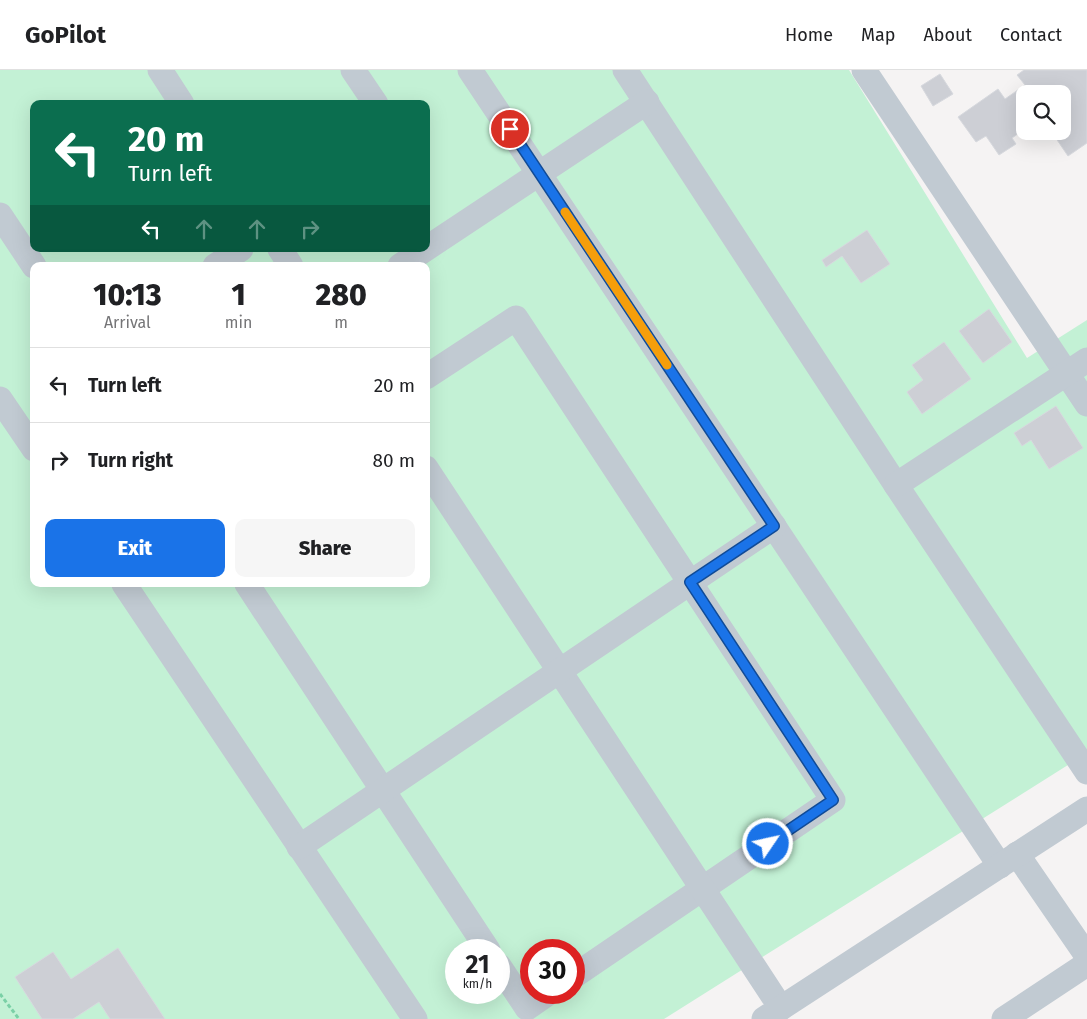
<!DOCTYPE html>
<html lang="en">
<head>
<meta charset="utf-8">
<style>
	:root { --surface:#fff; --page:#f6f6f6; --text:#202124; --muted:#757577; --line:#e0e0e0; --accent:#1a73e8 }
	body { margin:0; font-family:"Fira Sans",sans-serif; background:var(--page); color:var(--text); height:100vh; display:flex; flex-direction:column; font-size:19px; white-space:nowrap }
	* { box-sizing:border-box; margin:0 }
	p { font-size:16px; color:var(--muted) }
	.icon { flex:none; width:28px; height:28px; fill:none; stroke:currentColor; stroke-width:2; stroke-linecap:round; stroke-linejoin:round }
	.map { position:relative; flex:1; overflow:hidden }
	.details { position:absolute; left:30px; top:192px; width:400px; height:325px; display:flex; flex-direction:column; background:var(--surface); border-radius:10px; box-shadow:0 5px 20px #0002 }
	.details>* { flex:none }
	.banner { position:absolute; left:30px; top:30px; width:400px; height:152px; border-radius:10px; box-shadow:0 5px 20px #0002; background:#0b6e4f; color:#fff; overflow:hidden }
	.fabs { position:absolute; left:1016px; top:15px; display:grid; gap:10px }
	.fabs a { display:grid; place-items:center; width:55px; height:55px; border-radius:10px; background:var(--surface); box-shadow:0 5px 20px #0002; font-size:25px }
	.speed { position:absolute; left:445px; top:869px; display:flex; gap:10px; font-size:25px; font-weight:700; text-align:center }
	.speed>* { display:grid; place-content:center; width:65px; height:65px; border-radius:50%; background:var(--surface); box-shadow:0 5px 20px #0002; line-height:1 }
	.speed small { font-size:12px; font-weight:400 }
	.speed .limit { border:8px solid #d22; background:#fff; color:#111 }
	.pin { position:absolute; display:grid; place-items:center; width:42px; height:42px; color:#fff; margin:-21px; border:2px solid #fff; border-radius:50%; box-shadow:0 1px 5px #0007 }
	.me { position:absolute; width:55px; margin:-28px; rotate:56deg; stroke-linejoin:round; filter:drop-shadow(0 0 4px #0008) }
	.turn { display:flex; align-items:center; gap:18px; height:105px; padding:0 15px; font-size:22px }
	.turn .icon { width:65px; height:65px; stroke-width:2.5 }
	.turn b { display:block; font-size:35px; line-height:42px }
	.lanes { display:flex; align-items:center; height:48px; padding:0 15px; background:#0003; justify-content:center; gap:25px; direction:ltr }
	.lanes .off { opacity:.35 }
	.eta { display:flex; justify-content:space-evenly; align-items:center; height:85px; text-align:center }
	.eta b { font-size:30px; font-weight:800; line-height:35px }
	.primary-button { display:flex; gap:10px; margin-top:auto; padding:10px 15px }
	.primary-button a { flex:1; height:58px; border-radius:10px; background:var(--accent); color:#fff; font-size:20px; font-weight:800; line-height:58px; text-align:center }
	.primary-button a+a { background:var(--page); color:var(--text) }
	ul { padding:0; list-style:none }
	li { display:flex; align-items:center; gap:15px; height:75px; padding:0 15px; border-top:1px solid var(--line) }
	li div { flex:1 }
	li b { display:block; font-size:19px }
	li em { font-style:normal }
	header { display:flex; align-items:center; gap:30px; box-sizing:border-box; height:70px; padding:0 25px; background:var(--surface); border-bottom:1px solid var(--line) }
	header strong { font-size:24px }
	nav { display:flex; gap:28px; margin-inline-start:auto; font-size:18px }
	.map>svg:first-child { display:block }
	.green { fill:#c3f1d5; fill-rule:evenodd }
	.building { fill:#cdcfd5; stroke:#d7d9de }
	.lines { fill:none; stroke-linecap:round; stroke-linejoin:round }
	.path { stroke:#7ad0a6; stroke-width:3; stroke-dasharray:4 2.5; stroke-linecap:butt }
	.minor { stroke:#c1cad2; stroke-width:25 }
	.route-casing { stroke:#114b97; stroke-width:12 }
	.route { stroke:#1a73e8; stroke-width:9 }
	.slow { stroke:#f59e0b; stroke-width:9 }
</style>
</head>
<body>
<header>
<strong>GoPilot</strong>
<nav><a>Home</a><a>Map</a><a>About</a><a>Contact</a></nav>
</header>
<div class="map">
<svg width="1087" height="949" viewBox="0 0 1087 949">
	<rect width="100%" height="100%" fill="#f5f3f3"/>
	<path class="green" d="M0 0H849L1027 288 1087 250V683L664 949H0ZM34 34H426V179H34ZM34 196H426V514H34ZM456 880H499V922H456ZM531 880H574V922H531Z"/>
	<g class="building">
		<polygon points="1024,0 1087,0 1087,73 1068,86 1051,61 1062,61 1062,24 1025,24 1025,59 1012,68 1016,74 999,85 986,66 976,72 958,47 998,19 1005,29 1025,15 1017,5"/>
		<polygon points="940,4 953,24 933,36 921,16"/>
		<polygon points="867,160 890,194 861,213 842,186 826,197 822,190"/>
		<polygon points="989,239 1012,272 983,293 959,261"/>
		<polygon points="944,272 971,309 922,344 907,322 923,310 912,295"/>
		<polygon points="1056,336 1083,378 1049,399 1031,370 1022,376 1014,363"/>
		<polygon points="118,878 165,949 110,949 99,932 73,949 42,949 15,907 53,882 71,909"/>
	</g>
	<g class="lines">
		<polyline class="path" points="0,924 19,949"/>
		<g class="minor">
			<polyline points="160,0 182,34"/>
			<polyline points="353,0 376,34"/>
			<polyline points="470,0 1000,796"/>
			<polyline points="625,0 896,415 1087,702"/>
			<polyline points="864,0 1087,334"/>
			<polyline points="0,145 34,196"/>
			<polyline points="280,179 291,196"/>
			<polyline points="215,196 241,179"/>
			<polyline points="400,196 647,32"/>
			<polyline points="426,307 516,248 833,730 574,906"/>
			<polyline points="0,329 34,379"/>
			<polyline points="426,398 781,938"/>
			<polyline points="896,415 1087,290"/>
			<polyline points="124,514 415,949"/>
			<polyline points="247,514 488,880"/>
			<polyline points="299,777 774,456"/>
			<polyline points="1017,784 1087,886"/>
			<polyline points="499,896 527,938 550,922"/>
			<polyline points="764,949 1087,739"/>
			<polyline points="1004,949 1087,894"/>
		</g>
	</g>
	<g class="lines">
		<defs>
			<polyline id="route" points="510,59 774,456 690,512 833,730 768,774"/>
		</defs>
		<use href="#route" class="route-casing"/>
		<use href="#route" class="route"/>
		<polyline class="slow" points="565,142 667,295"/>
	</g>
</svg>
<div class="fabs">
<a><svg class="icon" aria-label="search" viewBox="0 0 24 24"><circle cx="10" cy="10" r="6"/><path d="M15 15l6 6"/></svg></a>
</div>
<div class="speed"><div>21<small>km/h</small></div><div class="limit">30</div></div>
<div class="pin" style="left:510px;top:59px;background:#d93025"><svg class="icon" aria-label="arrive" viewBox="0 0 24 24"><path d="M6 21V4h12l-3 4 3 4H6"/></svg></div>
<svg class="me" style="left:768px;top:774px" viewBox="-20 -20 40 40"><circle r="17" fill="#1a73e8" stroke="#fff" stroke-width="3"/><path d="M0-11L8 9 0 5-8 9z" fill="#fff"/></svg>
<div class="banner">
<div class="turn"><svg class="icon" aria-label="left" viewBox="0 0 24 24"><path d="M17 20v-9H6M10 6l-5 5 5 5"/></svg><div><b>20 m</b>Turn left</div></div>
<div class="lanes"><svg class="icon" aria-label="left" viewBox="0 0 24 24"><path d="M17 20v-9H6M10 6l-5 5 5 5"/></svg><svg class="icon off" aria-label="ahead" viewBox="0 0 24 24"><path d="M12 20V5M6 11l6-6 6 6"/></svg><svg class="icon off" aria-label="ahead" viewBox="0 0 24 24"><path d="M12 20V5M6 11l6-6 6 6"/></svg><svg class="icon off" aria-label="right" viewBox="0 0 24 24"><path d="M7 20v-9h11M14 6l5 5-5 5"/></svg></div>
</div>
<section class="details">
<div class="eta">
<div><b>10:13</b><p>Arrival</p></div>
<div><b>1</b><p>min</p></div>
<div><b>280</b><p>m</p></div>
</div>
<ul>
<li><svg class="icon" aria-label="left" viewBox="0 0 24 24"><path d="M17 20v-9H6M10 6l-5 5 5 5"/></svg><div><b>Turn left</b></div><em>20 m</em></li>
<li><svg class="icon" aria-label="right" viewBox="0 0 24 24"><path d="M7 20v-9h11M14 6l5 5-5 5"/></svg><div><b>Turn right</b></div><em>80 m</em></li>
</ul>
<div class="primary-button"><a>Exit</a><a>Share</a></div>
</section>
</div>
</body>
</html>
